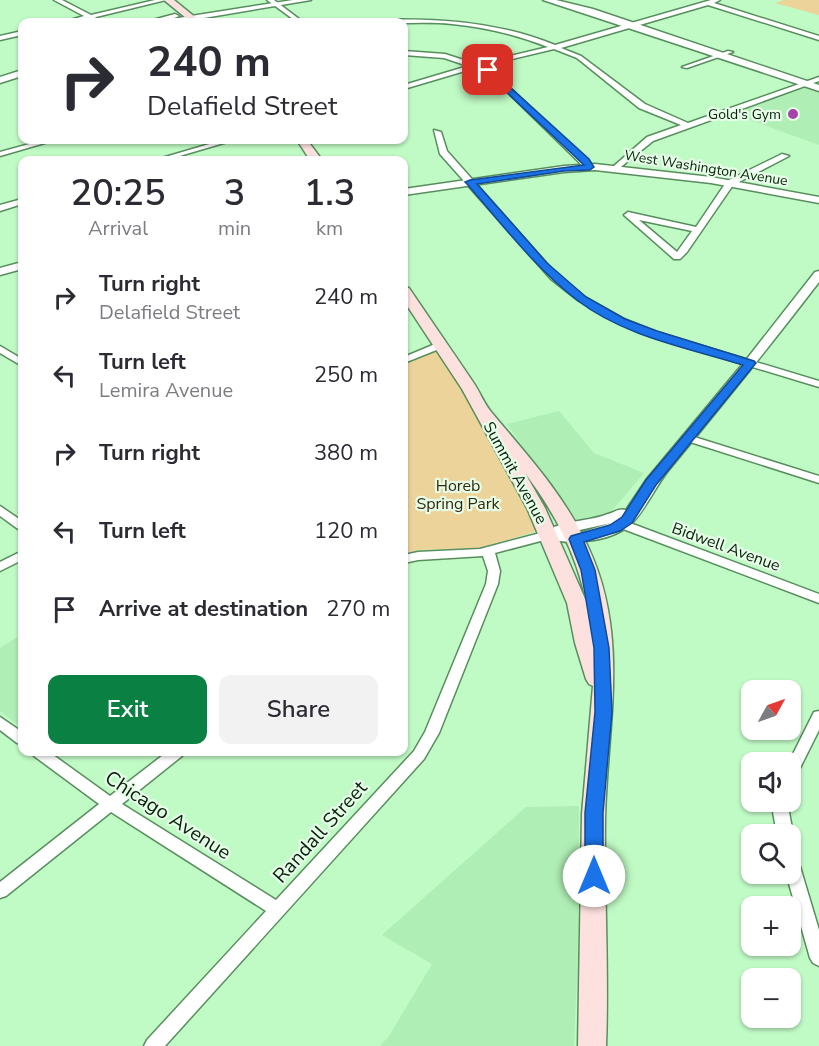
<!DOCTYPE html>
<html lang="en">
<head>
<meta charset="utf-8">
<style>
	:root { --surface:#fff; --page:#f2f2f3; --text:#2b2b33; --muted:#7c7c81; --accent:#0b8043 }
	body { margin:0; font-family:"Nunito Sans",sans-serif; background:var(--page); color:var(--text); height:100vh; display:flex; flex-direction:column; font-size:22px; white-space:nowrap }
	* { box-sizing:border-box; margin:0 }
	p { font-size:20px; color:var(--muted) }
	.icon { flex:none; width:33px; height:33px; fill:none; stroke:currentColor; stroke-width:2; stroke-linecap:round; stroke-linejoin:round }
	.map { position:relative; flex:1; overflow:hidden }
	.details { position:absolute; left:18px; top:156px; width:390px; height:600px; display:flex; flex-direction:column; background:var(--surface); border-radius:12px; box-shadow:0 2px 4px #0004 }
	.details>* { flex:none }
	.hud { position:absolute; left:18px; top:18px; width:390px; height:126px; border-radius:12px; box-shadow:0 2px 4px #0004; background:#fff; color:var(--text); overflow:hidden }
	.needle { width:39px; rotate:50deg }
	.controls { position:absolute; left:741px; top:680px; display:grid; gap:12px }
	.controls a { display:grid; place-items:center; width:60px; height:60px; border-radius:12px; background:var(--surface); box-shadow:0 2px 4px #0004; font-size:30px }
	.pin { position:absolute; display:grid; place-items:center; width:51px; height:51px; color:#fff; margin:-26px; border-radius:12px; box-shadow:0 3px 9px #0006 }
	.me { position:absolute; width:66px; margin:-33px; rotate:0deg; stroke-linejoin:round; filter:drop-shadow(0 0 4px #0008) }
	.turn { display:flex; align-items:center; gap:21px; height:126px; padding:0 30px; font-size:27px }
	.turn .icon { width:78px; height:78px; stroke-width:2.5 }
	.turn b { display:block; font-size:42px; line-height:51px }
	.eta { display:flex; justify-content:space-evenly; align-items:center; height:102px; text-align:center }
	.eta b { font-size:36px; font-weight:600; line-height:42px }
	.cta { display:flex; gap:12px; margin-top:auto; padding:12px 30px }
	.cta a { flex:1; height:69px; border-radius:12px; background:var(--accent); color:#fff; font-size:24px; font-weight:600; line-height:69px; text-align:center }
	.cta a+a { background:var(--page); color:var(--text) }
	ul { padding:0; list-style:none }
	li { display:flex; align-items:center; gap:18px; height:78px; padding:0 30px }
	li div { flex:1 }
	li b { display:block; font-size:22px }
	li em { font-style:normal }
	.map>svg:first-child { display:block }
	.built { fill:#afeeb5 }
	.green { fill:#ecd399 }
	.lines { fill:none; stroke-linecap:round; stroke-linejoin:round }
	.minor-casing { stroke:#588e5e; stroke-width:3 }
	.tertiary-casing { stroke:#588e5e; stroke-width:3 }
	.secondary-casing { stroke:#588e5e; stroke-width:3 }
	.minor { fill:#fff; fill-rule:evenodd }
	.tertiary { fill:#fff; fill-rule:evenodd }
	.secondary { fill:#fde1de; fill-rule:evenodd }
	.route { fill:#1a73e8; stroke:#114b97; stroke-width:1.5 }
	.poi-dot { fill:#a642a8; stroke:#e6fde8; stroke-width:2 }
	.labels { text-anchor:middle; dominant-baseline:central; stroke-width:4.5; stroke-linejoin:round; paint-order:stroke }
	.far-poi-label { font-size:14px; fill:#091f0c; stroke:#e6fde8; text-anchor:end }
	.far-street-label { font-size:14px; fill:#091f0c; stroke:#e6fde8 }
	.street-label { font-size:16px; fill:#091f0c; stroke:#e6fde8 }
	.park-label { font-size:16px; fill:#34290e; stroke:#e6fde8 }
	.near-street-label { font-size:20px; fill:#091f0c; stroke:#e6fde8 }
</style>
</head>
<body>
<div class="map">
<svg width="819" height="1046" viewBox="0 0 819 1046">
	<rect width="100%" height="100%" fill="#c0fac5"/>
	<g class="built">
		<polygon points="805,86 819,89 819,145 731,113"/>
		<polygon points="559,411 594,453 644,473 609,514 574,520 507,424"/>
		<polygon points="22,634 22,728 0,711 0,648"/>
		<polygon points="579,806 578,952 574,1046 380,1046 389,1036 432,964 382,935 526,807"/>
	</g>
	<g class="green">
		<polygon points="784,0 819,0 819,15 775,3"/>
		<polygon points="436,351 463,389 541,530 480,548 419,550 404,554 404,365"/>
	</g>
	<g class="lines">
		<defs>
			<g id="minor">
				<path d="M54 0H62L91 15 155 0H166L96 17 93 20C84 17 73 23 63 22L84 16Z"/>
				<polygon points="267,0 274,0 303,22 297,22"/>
				<path d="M711 0H720L714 3 819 36V40L708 5 561 48 581 56 645 104 688 123 819 77V81L653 141 617 170H614V166L647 137 681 125 639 108 577 58 554 49 483 66 490 69 593 167 586 169 486 71 475 68 404 89V85L468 66 444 58 404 55V51L445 54 476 64 548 47C517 35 485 27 452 24 423 21 393 25 364 22L367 20C433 18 493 20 555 45Z"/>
				<polygon points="22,31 22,35 0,40 0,36"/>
				<polygon points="728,51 733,52 687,68 682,67"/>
				<polygon points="434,130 441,132 447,151 557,275 585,297 624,319 656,332 819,381 819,387 650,336 618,323 579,301 551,279 440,154"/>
				<polygon points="44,140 55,140 0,156 0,152"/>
				<polygon points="223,140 234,140 166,160 155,160"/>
				<path d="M782 154 789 156 733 185 687 252 680 259H674L624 215 628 212 696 227 727 181ZM639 220 692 231 677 252Z"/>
				<polygon points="22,199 22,204 0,211 0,205"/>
				<polygon points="440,342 445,345 444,347 404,363 404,357"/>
				<polygon points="0,346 22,359 22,366 0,353"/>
				<polygon points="688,435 819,476 819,483 684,440 682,438 684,436"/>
				<polygon points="0,506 22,521 22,530 18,529 0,516"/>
				<polygon points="622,520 819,594 819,603 618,527 616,524 618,521"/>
				<polygon points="548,531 554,535 552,538 495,553 500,571 498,584 439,733 424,759 165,1046 144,1046 147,1040 266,911 111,812 6,896 0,898 0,882 99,804 34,756 32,752 49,752 110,796 167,752 184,752 182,756 122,804 276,900 414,751 425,732 486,584 488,571 483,556 418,560 404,563 404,555 418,552 480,549"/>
				<polygon points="22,551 22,560 0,571 0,562"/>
				<polygon points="819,711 819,730 795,778 790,780 790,762 789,762 814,712"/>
				<polygon points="0,717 22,732 22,744 17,743 0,730"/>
				<polygon points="771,801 787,801 793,834 791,838 790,834 777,834"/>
				<polygon points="790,854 796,855 798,860 819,930 819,966 813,963 810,958 786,873 790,873"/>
			</g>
			<g id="tertiary">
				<polygon points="293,0 311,0 180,22 145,22 175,14 179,16 172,19"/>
				<polygon points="543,0 556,0 593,9 819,85 819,91"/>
				<polygon points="22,70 22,76 0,83 0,77"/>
				<polygon points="595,164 711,177 819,197 819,203 711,183 595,170 564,172 404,195 404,189 564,166"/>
				<polygon points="22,262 22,269 0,275 0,268"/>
				<path d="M819 271V282C770 346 719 409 667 472 656 486 642 515 630 525 608 543 569 545 543 538L540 535 543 532 552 531 554 527C571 520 591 521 608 514 615 512 618 508 626 510L646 480 746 360 815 272ZM611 523 576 534 566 533Z"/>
			</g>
			<g id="secondary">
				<polygon points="164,0 174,0 201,22 191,22"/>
				<polygon points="297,140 307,140 322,160 310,160"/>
				<path d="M404 287 409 288C430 319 452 351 473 382 480 392 484 404 492 413 528 456 566 497 589 549 630 638 607 727 605 819 604 894 609 970 606 1046H578L582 814 593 686 589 684 586 679 575 643 567 603 527 508 462 389 404 301ZM525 473C554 512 576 552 586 601L545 508Z"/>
			</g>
		</defs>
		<use href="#minor" class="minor-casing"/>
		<use href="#tertiary" class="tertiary-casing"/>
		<use href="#secondary" class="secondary-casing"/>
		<use href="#minor" class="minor"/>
		<use href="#tertiary" class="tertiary"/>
		<use href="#secondary" class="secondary"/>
	</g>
	<path class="route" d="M485 69H490L589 159 594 167 590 170 564 171 477 184 547 263 586 297 625 319 657 331 754 361 756 363 656 485 632 523 620 531 584 542 595 570 609 648 612 712 603 813V876L600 881 594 883 588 881 585 876V813L595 712 594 648 581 570 569 539 571 536 610 525 622 517 646 480 743 365C688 348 623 336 577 300 535 268 502 224 467 184L465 182 470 180 584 165 485 72Z"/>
	<circle class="poi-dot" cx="793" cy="114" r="6"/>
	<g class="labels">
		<g class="far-poi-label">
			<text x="781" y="114">Gold's Gym</text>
		</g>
		<g class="far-street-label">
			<text transform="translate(706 168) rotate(9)">West Washington Avenue</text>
		</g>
		<g class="street-label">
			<text transform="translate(515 473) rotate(61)">Summit Avenue</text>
			<text transform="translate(726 547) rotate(20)">Bidwell Avenue</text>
		</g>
		<g class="park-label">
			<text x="458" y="486">Horeb<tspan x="458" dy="18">Spring Park</tspan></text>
		</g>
		<g class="near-street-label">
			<text transform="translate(168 815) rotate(33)">Chicago Avenue</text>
			<text transform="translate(320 832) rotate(-48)">Randall Street</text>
		</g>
	</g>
</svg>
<div class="controls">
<a><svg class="needle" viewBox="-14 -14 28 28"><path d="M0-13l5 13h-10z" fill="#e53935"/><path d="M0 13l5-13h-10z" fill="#7c7c81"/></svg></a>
<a><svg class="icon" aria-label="sound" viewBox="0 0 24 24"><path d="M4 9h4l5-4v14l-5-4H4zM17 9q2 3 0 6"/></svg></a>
<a><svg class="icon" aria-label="search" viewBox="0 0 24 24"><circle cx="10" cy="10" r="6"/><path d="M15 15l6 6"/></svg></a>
<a>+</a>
<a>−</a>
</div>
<div class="pin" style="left:488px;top:70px;background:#d93025"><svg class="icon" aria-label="arrive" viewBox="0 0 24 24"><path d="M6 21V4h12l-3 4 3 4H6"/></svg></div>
<svg class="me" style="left:594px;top:876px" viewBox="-20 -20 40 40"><circle r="19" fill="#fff"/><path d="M0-13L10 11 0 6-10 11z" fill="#1a73e8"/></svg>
<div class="hud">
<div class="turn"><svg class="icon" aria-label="right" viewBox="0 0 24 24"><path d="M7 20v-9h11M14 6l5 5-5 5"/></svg><div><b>240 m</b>Delafield Street</div></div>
</div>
<section class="details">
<div class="eta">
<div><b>20:25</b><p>Arrival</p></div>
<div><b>3</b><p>min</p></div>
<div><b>1.3</b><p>km</p></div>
</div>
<ul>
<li><svg class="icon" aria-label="right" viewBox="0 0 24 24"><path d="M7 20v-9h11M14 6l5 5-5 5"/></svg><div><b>Turn right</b><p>Delafield Street</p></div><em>240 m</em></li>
<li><svg class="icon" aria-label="left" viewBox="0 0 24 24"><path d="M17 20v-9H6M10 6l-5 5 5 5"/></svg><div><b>Turn left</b><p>Lemira Avenue</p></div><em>250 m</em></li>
<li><svg class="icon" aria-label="right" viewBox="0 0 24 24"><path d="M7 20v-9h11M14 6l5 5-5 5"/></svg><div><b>Turn right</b></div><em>380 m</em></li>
<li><svg class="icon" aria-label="left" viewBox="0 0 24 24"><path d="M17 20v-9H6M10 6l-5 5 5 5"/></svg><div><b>Turn left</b></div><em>120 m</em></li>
<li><svg class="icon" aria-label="arrive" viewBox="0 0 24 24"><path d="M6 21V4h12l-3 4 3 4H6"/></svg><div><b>Arrive at destination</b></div><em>270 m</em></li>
</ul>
<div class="cta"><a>Exit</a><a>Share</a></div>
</section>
</div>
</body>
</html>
